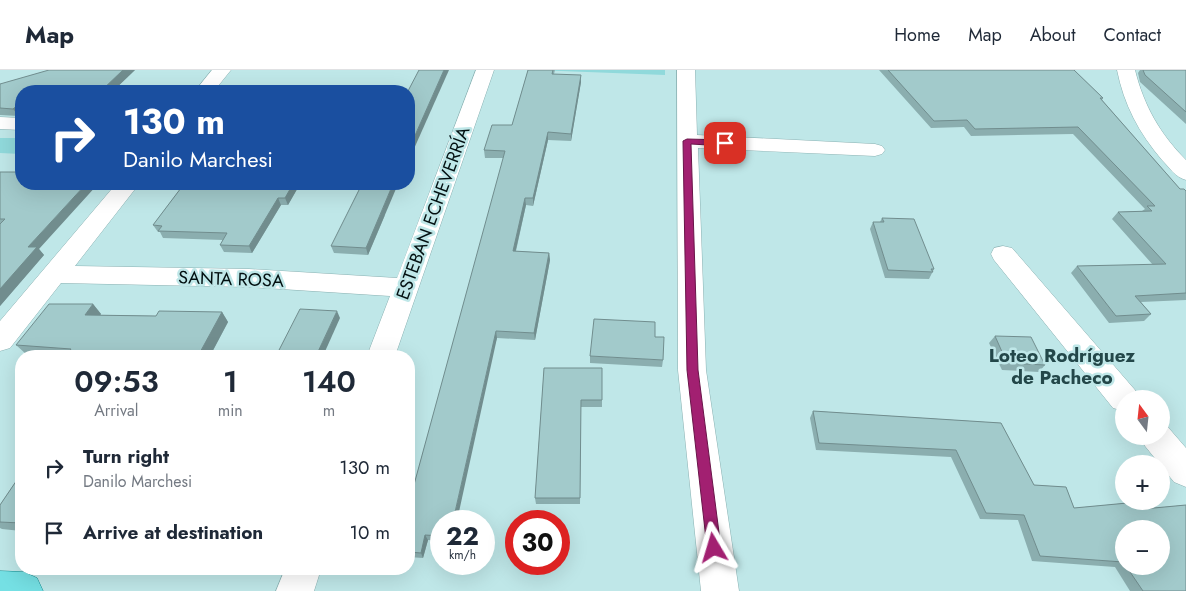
<!DOCTYPE html>
<html lang="en">
<head>
<meta charset="utf-8">
<style>
	:root { --surface:#fff; --page:#f2f2f3; --text:#1f2937; --muted:#747a83; --line:#e0e1e3 }
	body { margin:0; font-family:Jost,sans-serif; background:var(--page); color:var(--text); height:100vh; display:flex; flex-direction:column; font-size:19px; white-space:nowrap }
	* { box-sizing:border-box; margin:0 }
	p { font-size:16px; color:var(--muted) }
	.icon { flex:none; width:28px; height:28px; fill:none; stroke:currentColor; stroke-width:2; stroke-linecap:round; stroke-linejoin:round }
	.map { position:relative; flex:1; overflow:hidden }
	.details { position:absolute; left:15px; top:280px; width:400px; height:225px; display:flex; flex-direction:column; background:var(--surface); border-radius:20px; box-shadow:0 5px 20px #0002 }
	.details>* { flex:none }
	.guide { position:absolute; left:15px; top:15px; width:400px; height:105px; border-radius:20px; box-shadow:0 5px 20px #0002; background:#1a4fa0; color:#fff; overflow:hidden }
	.needle { width:32px; rotate:345deg }
	.buttons { position:absolute; left:1115px; top:320px; display:grid; gap:10px }
	.buttons a { display:grid; place-items:center; width:55px; height:55px; border-radius:50%; background:var(--surface); box-shadow:0 5px 20px #0002; font-size:25px }
	.speed { position:absolute; left:430px; top:440px; display:flex; gap:10px; font-size:25px; font-weight:700; text-align:center }
	.speed>* { display:grid; place-content:center; width:65px; height:65px; border-radius:50%; background:var(--surface); box-shadow:0 5px 20px #0002; line-height:1 }
	.speed small { font-size:12px; font-weight:400 }
	.speed .limit { border:8px solid #d22; background:#fff; color:#111 }
	.pin { position:absolute; display:grid; place-items:center; width:42px; height:42px; color:#fff; margin:-21px; border-radius:10px; box-shadow:0 2px 8px #0006 }
	.me { position:absolute; width:55px; margin:-28px; rotate:353deg; stroke-linejoin:round; filter:drop-shadow(0 0 4px #0008) }
	.turn { display:flex; align-items:center; gap:18px; height:105px; padding:0 25px; font-size:22px }
	.turn .icon { width:65px; height:65px; stroke-width:2.5 }
	.turn b { display:block; font-size:35px; line-height:42px }
	.eta { display:flex; justify-content:space-evenly; align-items:center; height:85px; text-align:center }
	.eta b { font-size:30px; font-weight:600; line-height:35px }
	ul { padding:0; list-style:none }
	li { display:flex; align-items:center; gap:15px; height:65px; padding:0 25px }
	li div { flex:1 }
	li b { display:block; font-size:19px }
	li em { font-style:normal }
	header { display:flex; align-items:center; gap:30px; box-sizing:border-box; height:70px; padding:0 25px; background:var(--surface); border-bottom:1px solid var(--line) }
	header strong { font-size:24px }
	nav { display:flex; gap:28px; margin-inline-start:auto; font-size:18px }
	.map>svg:first-child { display:block }
	.green { fill:#90d9db }
	.lines { fill:none; stroke-linecap:round; stroke-linejoin:round }
	.minor-casing { stroke:#8ab1b2; stroke-width:1 }
	.major-casing { stroke:#118a8e; stroke-width:1 }
	.minor { fill:#fff; fill-rule:evenodd }
	.major { fill:#75e0e4; fill-rule:evenodd }
	.wall { fill:#8baeaf; fill-rule:evenodd }
	.shaded-wall { fill:#718d8e }
	.building { fill:#a2cacb; stroke:#718d8e }
	.route { fill:#a22071; stroke:#691549 }
	.labels { text-anchor:middle; dominant-baseline:central; stroke-width:5; stroke-linejoin:round; paint-order:stroke }
	.street-label { font-size:18px; fill:#031011; stroke:#bfe7e8 }
	.neighbourhood-label { font-size:19px; font-weight:bold; fill:#234749; stroke:#bfe7e8 }
</style>
</head>
<body>
<header>
<strong>Map</strong>
<nav><a>Home</a><a>Map</a><a>About</a><a>Contact</a></nav>
</header>
<div class="map">
<svg width="1186" height="521" viewBox="0 0 1186 521">
	<rect width="100%" height="100%" fill="#bfe7e8"/>
	<g class="green">
		<polygon points="535,0 665,0 665,5"/>
		<polygon points="0,68 21,68 21,84 0,83"/>
	</g>
	<g class="lines">
		<defs>
			<g id="minor">
				<polygon points="212,0 231,0 214,21 195,21"/>
				<polygon points="476,0 494,0 395,286 367,286 390,226 249,217 61,213 10,278 0,281 0,251 116,114 139,114 75,196 249,199 397,208"/>
				<polygon points="677,0 695,0 697,65 875,74 882,76 885,80 882,84 875,86 698,78 706,300 739,521 701,521 678,300"/>
				<path d="M1117 0H1135C1144 36 1160 64 1186 90V110C1175 107 1170 98 1162 90 1139 63 1124 35 1117 0Z"/>
				<polygon points="0,47 21,48 21,60 0,59"/>
				<polygon points="1003,176 1012,178 1135,320 1139,329 1124,329 1124,341 1113,338 994,190 991,184 994,178"/>
				<polygon points="1161,354 1167,356 1186,378 1186,417 1174,412 1145,376 1140,366 1161,366"/>
				<polygon points="285,499 321,499 314,521 276,521"/>
			</g>
			<polygon id="major" points="0,501 24,502 37,508 43,521 0,521"/>
		</defs>
		<use href="#minor" class="minor-casing"/>
		<use href="#major" class="major-casing"/>
		<use href="#minor" class="minor"/>
		<use href="#major" class="major"/>
	</g>
	<g class="wall">
		<polygon points="135,0 113,21 21,21 21,44 19,46 0,45 0,14"/>
		<polygon points="528,0 555,0 554,4 581,12 571,71 548,70 533,136 526,135 516,181 549,183 550,190 535,270 497,268 441,451 441,471 428,470 423,488 409,487 409,433 504,88 485,88 484,80 512,55"/>
		<polygon points="879,0 1074,0 1103,28 1102,30 1180,119 1186,121 1186,230 1141,232 1151,244 1144,251 1109,253 1071,203 1077,196 1153,195 1112,149 1118,142 1142,141 1145,139 1073,64 971,66 964,57 931,58"/>
		<polygon points="1140,0 1186,0 1186,54 1140,12 1138,3"/>
		<polygon points="0,102 39,179 44,185 0,236"/>
		<polygon points="184,114 300,114 288,135 281,135 252,183 224,182 220,175 223,170 163,168 160,162 158,162 153,155"/>
		<polygon points="385,145 368,185 334,183 331,176"/>
		<polygon points="882,148 934,199 929,209 885,208 870,159 873,152 880,152"/>
		<polygon points="93,234 101,244 100,245 156,246 222,242 228,252 210,286 50,286 26,284 16,275"/>
		<polygon points="995,266 1045,295 1039,302 1002,300 989,273"/>
		<polygon points="590,286 663,290 662,297 590,293"/>
		<polygon points="544,298 602,298 602,337 581,337 580,434 536,434 535,428"/>
		<path d="M813 341 1001 353 1034 415 1066 417 1074 438 1138 432 1143 439 1186 435V521H1130L1115 497 1032 491 1018 450 980 449 951 387 816 380 810 348ZM1124 459H1161V496H1124Z"/>
		<polygon points="21,404 21,461 2,459 0,458 0,435"/>
	</g>
	<g class="shaded-wall">
		<polygon points="123,0 135,0 113,21 101,21"/>
		<polygon points="444,0 449,0 409,90 409,79"/>
		<polygon points="581,5 581,12 571,71 571,64"/>
		<polygon points="19,34 21,37 21,44 19,46 13,39"/>
		<polygon points="548,62 548,70 533,136 533,128"/>
		<polygon points="86,114 98,114 39,179 44,185 0,236 0,219 28,177"/>
		<polygon points="293,114 300,114 288,135 285,128"/>
		<polygon points="393,114 398,114 368,185 366,178"/>
		<polygon points="278,128 281,135 252,183 249,176"/>
		<polygon points="525,128 526,135 514,188 513,181"/>
		<polygon points="549,183 550,190 535,270 534,263"/>
		<polygon points="93,234 101,244 93,255 85,245"/>
		<polygon points="337,241 340,248 323,286 316,286"/>
		<polygon points="222,242 228,252 210,286 198,286"/>
		<polygon points="496,261 497,268 457,451 453,451"/>
		<polygon points="425,465 428,470 423,488 421,483"/>
	</g>
	<g class="building">
		<polygon points="49,0 123,0 101,21 21,21 21,34 19,34 13,39 0,38 0,14"/>
		<polygon points="419,0 444,0 409,79 408,21"/>
		<polygon points="528,0 553,0 552,4 581,5 571,64 548,62 533,128 525,128 513,181 549,183 534,263 496,261 453,451 441,451 441,466 425,465 421,483 409,482 409,433 505,81 484,80 492,55 512,55"/>
		<polygon points="888,0 1074,0 1103,28 1100,28 1180,119 1184,119 1186,121 1186,223 1135,226 1151,244 1116,246 1077,196 1166,194 1118,142 1152,141 1147,136 1155,136 1078,57 975,59 967,50 934,51"/>
		<polygon points="1143,0 1186,0 1186,42 1145,5"/>
		<polygon points="0,102 21,102 21,114 86,114 28,177 37,177 0,219 0,154 5,149 0,149"/>
		<polygon points="184,114 293,114 285,128 278,128 249,176 220,175 227,163 158,161 162,156 153,155"/>
		<polygon points="362,114 393,114 366,178 331,176"/>
		<polygon points="882,148 914,149 934,199 931,199 933,202 888,200 873,152 884,152"/>
		<polygon points="49,234 93,234 85,245 156,246 159,241 222,242 198,286 66,286 71,279 16,275"/>
		<polygon points="300,239 337,241 316,286 276,286"/>
		<polygon points="594,249 655,252 655,267 664,267 663,290 590,286"/>
		<polygon points="995,266 1031,267 1045,295 1007,293"/>
		<polygon points="544,298 602,298 602,330 581,330 580,428 535,428"/>
		<polygon points="813,341 1001,353 1034,415 1066,417 1074,438 1138,432 1143,439 1186,435 1186,521 1143,521 1126,496 1161,496 1161,459 1124,459 1124,493 1123,492 1040,486 1024,445 986,443 956,380 819,373"/>
		<polygon points="21,404 21,453 0,452 0,435"/>
	</g>
	<polygon class="route" points="687,69 725,70 729,73 725,76 691,74 698,300 721,478 719,483 714,485 709,483 707,478 687,300 683,71"/>
	<g class="labels">
		<g class="street-label">
			<text transform="translate(433 143) rotate(-70)">ESTEBAN ECHEVERRÍA</text>
			<text transform="translate(231 209) rotate(2)">SANTA ROSA</text>
		</g>
		<g class="neighbourhood-label">
			<text x="1062" y="285">Loteo Rodríguez<tspan x="1062" dy="22">de Pacheco</tspan></text>
		</g>
	</g>
</svg>
<div class="buttons">
<a><svg class="needle" viewBox="-14 -14 28 28"><path d="M0-13l5 13h-10z" fill="#e53935"/><path d="M0 13l5-13h-10z" fill="#747a83"/></svg></a>
<a>+</a>
<a>−</a>
</div>
<div class="speed"><div>22<small>km/h</small></div><div class="limit">30</div></div>
<div class="pin" style="left:725px;top:73px;background:#d93025"><svg class="icon" aria-label="arrive" viewBox="0 0 24 24"><path d="M6 21V4h12l-3 4 3 4H6"/></svg></div>
<svg class="me" style="left:714px;top:478px" viewBox="-20 -20 40 40"><path d="M0-17L14 15 0 8-14 15z" fill="#a22071" stroke="#fff" stroke-width="4"/></svg>
<div class="guide">
<div class="turn"><svg class="icon" aria-label="right" viewBox="0 0 24 24"><path d="M7 20v-9h11M14 6l5 5-5 5"/></svg><div><b>130 m</b>Danilo Marchesi</div></div>
</div>
<section class="details">
<div class="eta">
<div><b>09:53</b><p>Arrival</p></div>
<div><b>1</b><p>min</p></div>
<div><b>140</b><p>m</p></div>
</div>
<ul>
<li><svg class="icon" aria-label="right" viewBox="0 0 24 24"><path d="M7 20v-9h11M14 6l5 5-5 5"/></svg><div><b>Turn right</b><p>Danilo Marchesi</p></div><em>130 m</em></li>
<li><svg class="icon" aria-label="arrive" viewBox="0 0 24 24"><path d="M6 21V4h12l-3 4 3 4H6"/></svg><div><b>Arrive at destination</b></div><em>10 m</em></li>
</ul>
</section>
</div>
</body>
</html>
